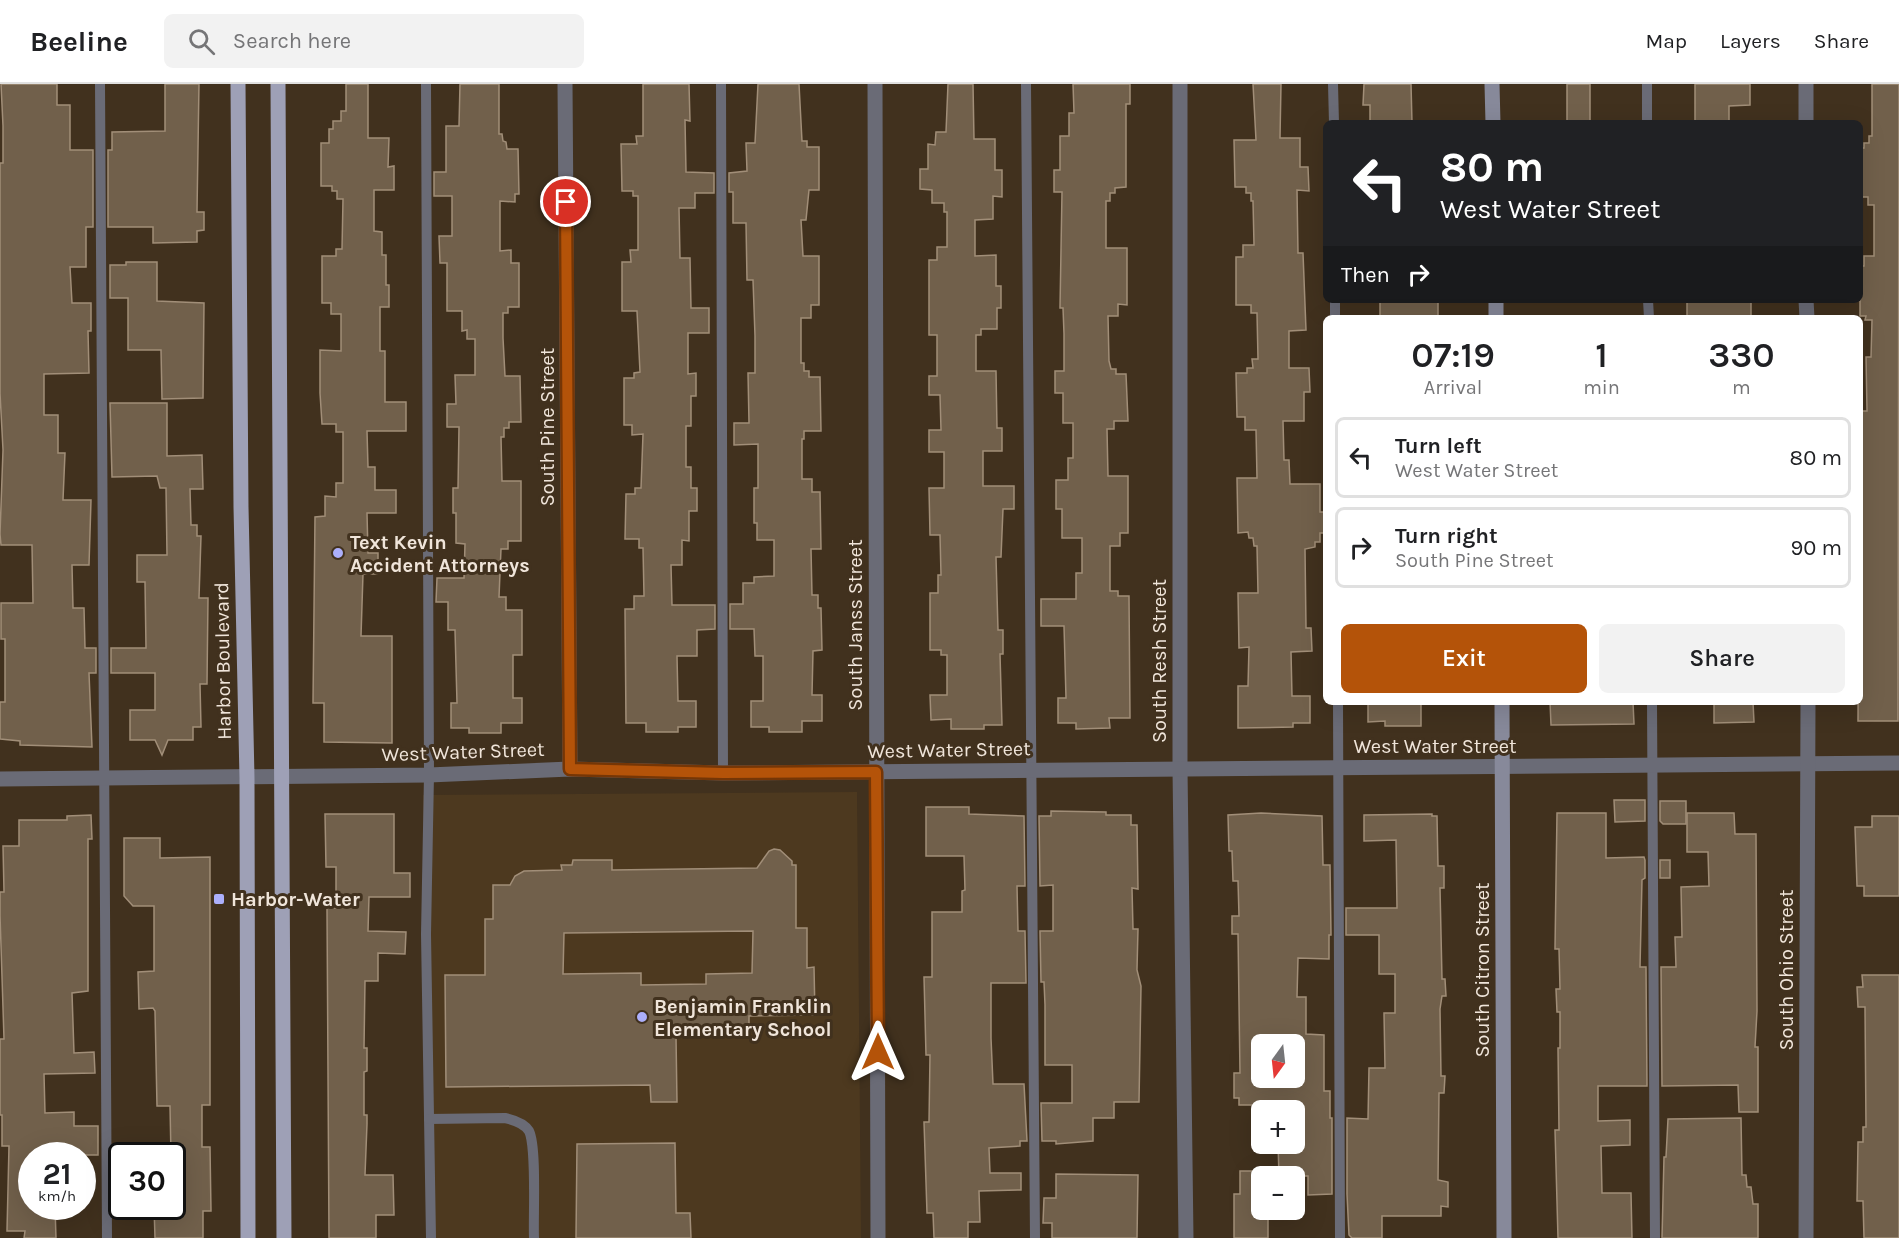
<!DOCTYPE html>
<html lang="en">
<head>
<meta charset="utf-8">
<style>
	:root { --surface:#fff; --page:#f2f2f2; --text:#202124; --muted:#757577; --line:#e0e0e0; --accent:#b45309 }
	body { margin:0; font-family:Karla,sans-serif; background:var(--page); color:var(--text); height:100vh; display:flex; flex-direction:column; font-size:22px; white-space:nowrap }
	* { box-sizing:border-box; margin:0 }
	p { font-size:20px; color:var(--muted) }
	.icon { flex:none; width:33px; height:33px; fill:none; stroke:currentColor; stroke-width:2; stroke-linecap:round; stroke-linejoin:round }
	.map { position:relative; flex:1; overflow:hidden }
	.drawer { position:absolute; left:1323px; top:231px; width:540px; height:390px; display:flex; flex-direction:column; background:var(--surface); border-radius:9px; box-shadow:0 6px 24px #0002 }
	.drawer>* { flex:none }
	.hud { position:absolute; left:1323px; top:36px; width:540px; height:183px; border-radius:9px; box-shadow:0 6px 24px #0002; background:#202124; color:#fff; overflow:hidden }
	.needle { width:39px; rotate:195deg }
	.fabs { position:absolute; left:1251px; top:950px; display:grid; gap:12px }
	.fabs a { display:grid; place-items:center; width:54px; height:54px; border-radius:9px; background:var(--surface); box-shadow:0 6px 24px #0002; font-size:30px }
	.speed { position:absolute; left:18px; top:1058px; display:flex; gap:12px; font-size:30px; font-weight:700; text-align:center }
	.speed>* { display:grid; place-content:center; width:78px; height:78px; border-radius:50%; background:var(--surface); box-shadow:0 6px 24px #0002; line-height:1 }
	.speed small { font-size:15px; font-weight:400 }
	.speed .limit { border:3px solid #111; border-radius:9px; background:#fff; color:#111 }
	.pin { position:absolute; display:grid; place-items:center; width:51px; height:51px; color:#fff; margin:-26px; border:3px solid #fff; border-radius:50%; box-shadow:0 2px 6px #0007 }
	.me { position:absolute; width:66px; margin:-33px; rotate:0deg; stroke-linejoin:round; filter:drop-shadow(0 0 4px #0008) }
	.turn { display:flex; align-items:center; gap:21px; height:126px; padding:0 18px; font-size:27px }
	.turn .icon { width:78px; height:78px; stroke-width:2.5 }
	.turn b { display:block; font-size:42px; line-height:51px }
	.then { display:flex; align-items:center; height:57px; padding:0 18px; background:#0003; gap:12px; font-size:22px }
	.eta { display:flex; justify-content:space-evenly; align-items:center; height:102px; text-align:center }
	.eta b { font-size:36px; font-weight:600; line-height:42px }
	.button { display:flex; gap:12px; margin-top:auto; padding:12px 18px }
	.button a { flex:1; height:69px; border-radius:9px; background:var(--accent); color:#fff; font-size:24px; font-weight:600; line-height:69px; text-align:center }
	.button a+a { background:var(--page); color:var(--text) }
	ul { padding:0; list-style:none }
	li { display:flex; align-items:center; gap:18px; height:81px; margin:0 12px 9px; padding:0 6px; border:3px solid var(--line); border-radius:9px }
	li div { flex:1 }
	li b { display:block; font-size:22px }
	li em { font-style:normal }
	header { display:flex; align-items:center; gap:36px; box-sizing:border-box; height:84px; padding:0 30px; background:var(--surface); border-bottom:2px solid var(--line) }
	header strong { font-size:28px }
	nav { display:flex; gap:33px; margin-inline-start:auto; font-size:21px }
	.search { width:420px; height:54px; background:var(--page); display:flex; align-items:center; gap:15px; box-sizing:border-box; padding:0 21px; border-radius:9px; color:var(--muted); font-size:22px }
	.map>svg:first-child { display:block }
	.built { fill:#4d391f }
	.building { fill:#71604b; stroke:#a18e78; stroke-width:1.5; fill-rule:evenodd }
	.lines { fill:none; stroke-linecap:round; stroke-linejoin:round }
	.lane { stroke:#6a6b76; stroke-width:10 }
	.street { stroke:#6a6b76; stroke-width:15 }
	.secondary { stroke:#87899a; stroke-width:15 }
	.primary { stroke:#9ea0b6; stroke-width:15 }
	.route-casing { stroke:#753606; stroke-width:15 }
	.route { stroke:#b45309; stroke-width:10 }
	.poi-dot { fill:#acaffb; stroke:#41311e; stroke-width:2 }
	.labels { text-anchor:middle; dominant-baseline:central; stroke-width:6; stroke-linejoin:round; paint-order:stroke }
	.street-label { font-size:20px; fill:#f0e5da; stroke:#41311e }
	.poi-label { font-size:20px; font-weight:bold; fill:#f0e5da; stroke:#41311e; text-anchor:start }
</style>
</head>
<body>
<header>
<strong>Beeline</strong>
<div class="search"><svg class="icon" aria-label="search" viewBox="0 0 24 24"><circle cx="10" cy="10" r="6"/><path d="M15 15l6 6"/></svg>Search here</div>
<nav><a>Map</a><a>Layers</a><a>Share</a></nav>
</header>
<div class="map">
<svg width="1899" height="1154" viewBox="0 0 1899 1154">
	<rect width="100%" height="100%" fill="#41311e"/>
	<polygon class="built" points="857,708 861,1154 427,1154 423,711"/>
	<g class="building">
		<polygon points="1,0 57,0 57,21 70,21 70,66 93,66 93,143 86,143 86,183 70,183 72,219 91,219 91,247 88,247 89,289 44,290 44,331 58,331 58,369 65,369 63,416 91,416 89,481 72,481 73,524 84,524 85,564 96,564 96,589 89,589 92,663 20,661 20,657 0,655 0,618 5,618 5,555 1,555 1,519 33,519 32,461 1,461 0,450 3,366 0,309 0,79 3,79 3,42"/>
		<polygon points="165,0 199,0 197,128 204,128 204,146 197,147 197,158 153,159 153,143 108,143 108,66 112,66 112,48 165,47"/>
		<polygon points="346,0 368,0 368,54 389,54 388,83 394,82 394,106 374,106 374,147 382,148 382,171 386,171 386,201 389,201 389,223 380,223 380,267 385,267 385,318 406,318 406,347 367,347 368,383 375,383 375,406 396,406 396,429 367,429 368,469 378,469 378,490 363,490 361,552 392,552 392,659 324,658 324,619 313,619 315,433 325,432 325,412 336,413 336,399 343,399 343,348 336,348 336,340 322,340 320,309 320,266 341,267 341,230 331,230 331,219 322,219 322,172 336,172 336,165 342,165 343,115 337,115 337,107 332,107 332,102 321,102 321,59 329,59 329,45 333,45 333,37 341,37 341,27 346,27"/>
		<polygon points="460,0 499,0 499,50 502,50 503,57 506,58 507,65 518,65 519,110 515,110 515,118 500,117 500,167 511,166 511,179 519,179 519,223 508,223 508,229 503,229 503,254 505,292 520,292 521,338 509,338 509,344 504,344 504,353 501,353 502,397 521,397 521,457 508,457 508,465 501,465 499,513 506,513 506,526 522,526 522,571 513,571 513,614 522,614 522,639 501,639 501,649 469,649 469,644 451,644 451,619 457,619 455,546 448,546 448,518 436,518 437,494 464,494 465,460 456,459 456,429 453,429 453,404 458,404 459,343 447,343 447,320 456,320 455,291 475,291 475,255 467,255 467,246 462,247 462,227 447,227 447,179 440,179 439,152 452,152 452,112 434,112 434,88 446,88 446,42 459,42"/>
		<polygon points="643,0 689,0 690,37 685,36 686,88 714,89 714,109 695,109 695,124 679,124 680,174 690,174 691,224 709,224 709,249 688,249 688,290 696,289 696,312 691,312 691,342 686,342 686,383 691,383 691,404 697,404 697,427 689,427 689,457 682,456 682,481 671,481 672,521 715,521 715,545 697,546 697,572 677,572 678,617 696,617 696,643 678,643 678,648 646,648 646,639 626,639 625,525 634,525 634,512 644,512 643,464 639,464 639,455 625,455 626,410 635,410 635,404 641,404 643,350 632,351 632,341 624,341 624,294 634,294 634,289 640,288 637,227 622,227 622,178 631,178 630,166 638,166 638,112 633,112 633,107 622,107 621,60 637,60 636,52 643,52"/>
		<polygon points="758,0 799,0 802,57 807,57 807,63 819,63 819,106 809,106 806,136 801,136 803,172 819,172 819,221 811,221 811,234 801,234 801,279 804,279 804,287 809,287 809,293 820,293 821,347 804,347 804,355 802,355 802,395 812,395 812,408 820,408 821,465 811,465 812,511 818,511 818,524 821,524 822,566 813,567 812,611 822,611 822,637 802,637 802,648 769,648 769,643 751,643 751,617 763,617 763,572 755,572 754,545 730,545 730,520 743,520 743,499 754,499 754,493 774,492 774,456 757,456 757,439 754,439 754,404 758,404 758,360 734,361 734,339 749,339 748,289 755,289 755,252 753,196 747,196 746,139 733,139 733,108 729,108 729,89 747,87 746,59 755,59"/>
		<polygon points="948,0 973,0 974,55 995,55 995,86 1002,86 1002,113 993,112 993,135 975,136 975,172 996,171 996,202 1001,202 1001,224 997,224 997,245 981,245 981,251 976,251 976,287 996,287 997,344 1002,344 1002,367 983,367 983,402 1014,402 1014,425 1003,425 1001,473 996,473 998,546 1003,546 1003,570 1000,570 1002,641 984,641 984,645 951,645 951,635 931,636 930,611 947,611 947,571 941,571 941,566 930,566 930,509 938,509 938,491 941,491 940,451 930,451 929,404 944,404 944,368 929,368 929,346 941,346 940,311 929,311 929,292 937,292 937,251 929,251 929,176 937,176 937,163 947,163 947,128 944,128 944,119 932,119 932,106 920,105 920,85 928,85 928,60 935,61 936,48 946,48"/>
		<polygon points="1073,0 1130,0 1130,20 1126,20 1126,103 1115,104 1115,109 1110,109 1110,117 1106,117 1106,164 1127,164 1127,221 1118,220 1118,232 1108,232 1109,277 1111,285 1116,285 1116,290 1126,290 1128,337 1114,337 1114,345 1107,345 1108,392 1128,392 1128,449 1120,449 1120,462 1110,462 1110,507 1118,507 1118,512 1129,512 1130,634 1109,634 1110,644 1076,645 1076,639 1058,639 1058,614 1066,614 1064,542 1041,542 1041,515 1076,515 1076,489 1082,489 1082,454 1062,454 1062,425 1056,425 1056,396 1068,396 1068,374 1073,374 1073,339 1063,339 1063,309 1055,309 1055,287 1064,287 1064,250 1063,224 1060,224 1062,108 1054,108 1054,86 1060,86 1060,52 1069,52 1069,29 1074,29"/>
		<polygon points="1253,0 1281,0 1280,54 1300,54 1300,83 1308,83 1309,107 1297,106 1298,169 1303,169 1306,246 1289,247 1289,284 1309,284 1310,308 1304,308 1304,337 1283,337 1284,376 1289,376 1290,400 1320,400 1320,428 1326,428 1326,449 1320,449 1320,458 1315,458 1315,463 1305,465 1306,544 1311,544 1312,567 1291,568 1292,612 1310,612 1310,639 1293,639 1293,643 1238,644 1238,602 1248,602 1249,563 1239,564 1238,509 1258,509 1257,462 1254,462 1253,454 1249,454 1248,448 1238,449 1237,394 1257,394 1256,346 1245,346 1245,333 1237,333 1236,289 1247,289 1247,284 1253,284 1252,275 1258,275 1257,229 1251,229 1251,221 1236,221 1236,173 1243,173 1243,161 1254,161 1253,117 1251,117 1251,109 1246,109 1246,103 1235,103 1234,56 1256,56"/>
		<polygon points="1364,0 1411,0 1412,39 1370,39 1370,21 1363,21"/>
		<rect x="1567" y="0" width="23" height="39"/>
		<polygon points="1695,0 1750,0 1750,21 1729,22 1729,39 1695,39"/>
		<polygon points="1872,0 1899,0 1898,637 1858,637 1860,327 1867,327 1866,273 1871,273 1872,236 1865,236 1866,232 1860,232 1860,182 1864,182 1864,172 1874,172 1874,121 1868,121 1868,113 1860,113 1860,64 1864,64 1864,59 1869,59 1869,52 1872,52"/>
		<polygon points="126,178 157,178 157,217 204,219 203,314 162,315 161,266 128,266 128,214 110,214 110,181 126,181"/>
		<rect x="1380" y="216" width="58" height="18"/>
		<rect x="1687" y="216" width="64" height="18"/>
		<polygon points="110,319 167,319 167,372 202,371 203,405 190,405 191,441 197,441 197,452 201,452 199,514 208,514 207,600 200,600 201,643 193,643 193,656 168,656 162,671 155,656 130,656 130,626 155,626 155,589 111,589 111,564 146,564 145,498 137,498 137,471 167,471 166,404 160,404 157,392 112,393"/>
		<polygon points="1368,618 1421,618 1421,642 1385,642 1385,637 1368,638"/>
		<polygon points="1550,618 1633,618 1634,640 1551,641"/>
		<polygon points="1714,618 1753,618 1754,638 1714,639"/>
		<polygon points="1614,716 1645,716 1645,737 1615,738"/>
		<polygon points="1660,717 1686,717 1686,740 1663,740 1660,737"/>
		<polygon points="926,723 969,723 969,730 1024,732 1025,802 1017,802 1018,847 1025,847 1026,899 991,899 991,954 993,1000 1024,1000 1027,1057 1020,1057 1020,1062 989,1064 990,1089 1021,1089 1021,1106 979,1107 980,1138 968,1138 968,1154 934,1154 933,1129 927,1129 924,1038 929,1038 930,971 926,971 924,893 932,893 932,828 962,828 962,807 965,806 964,772 926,772"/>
		<polygon points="1051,727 1106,728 1106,731 1131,731 1131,741 1137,741 1138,805 1132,804 1133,845 1138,845 1137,886 1141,902 1139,1018 1114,1018 1114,1034 1093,1034 1093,1057 1056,1060 1056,1057 1042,1057 1041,1019 1072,1019 1072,981 1045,981 1045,921 1044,898 1041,898 1040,847 1053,847 1053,801 1040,802 1039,732 1051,732"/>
		<path d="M1261 729 1322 732 1323 781H1330L1331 851H1329V875L1298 874 1297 913H1306V950L1324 951V1007H1330V1034H1332V1110L1308 1111V1092H1279L1278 1059H1294V1021H1239V1014H1234V989H1240L1238 850H1232V832H1239L1238 797H1233L1232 767H1229L1228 731ZM1262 960H1294V993H1262Z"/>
		<polygon points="1557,729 1606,729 1606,774 1644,773 1645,776 1645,794 1642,796 1640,883 1646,883 1647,1002 1598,1002 1598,1037 1630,1036 1630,1061 1601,1062 1602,1109 1631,1109 1632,1154 1558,1154 1555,1046 1559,1046 1558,964 1560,964 1560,928 1557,928 1556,905 1560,905 1559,865 1555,865"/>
		<polygon points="1687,729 1734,729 1735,750 1756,750 1757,927 1755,963 1758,963 1758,1028 1739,1028 1738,1001 1662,1002 1661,883 1676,883 1675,853 1682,853 1681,803 1709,802 1708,768 1687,768"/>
		<polygon points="325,730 394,730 394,789 410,789 410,813 369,813 368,847 406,848 405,870 378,869 378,897 365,897 364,964 367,964 367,987 364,988 364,1031 367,1031 367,1040 365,1091 393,1091 394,1131 376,1131 376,1154 329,1154 327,824 336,824 336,783 326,783"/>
		<polygon points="1432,730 1432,732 1437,732 1438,782 1444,782 1444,804 1440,804 1442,895 1445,895 1446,912 1442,912 1440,925 1441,992 1445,992 1444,1009 1439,1009 1438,1096 1448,1098 1448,1123 1441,1122 1441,1132 1382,1132 1382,1154 1352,1154 1349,1151 1347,1110 1347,1034 1368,1035 1369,984 1385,984 1384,929 1395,929 1395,890 1379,890 1379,851 1346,851 1346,824 1397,824 1396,756 1364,757 1364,731"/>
		<polygon points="91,731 92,755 88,755 88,907 72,909 74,969 94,968 95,989 44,990 45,1029 74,1028 74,1042 98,1042 98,1071 32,1071 32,1122 55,1122 56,1154 24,1154 25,1147 7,1147 9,1062 2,1062 2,1031 0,1031 0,955 4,955 0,831 0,808 4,808 3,762 19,762 19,736 67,736 67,732"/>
		<polygon points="1872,732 1899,732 1899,812 1864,812 1864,802 1857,802 1855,743 1872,743"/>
		<polygon points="124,754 160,754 160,774 210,773 210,1021 202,1021 202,1063 210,1063 211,1127 203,1127 203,1154 155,1154 154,1122 172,1122 170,1022 157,1022 155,927 153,924 139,925 138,888 154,887 154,822 133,822 124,812"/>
		<path d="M774 765 780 766 792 777V781H796V844H807V884L814 883 815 931 749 932V951L676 952 677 1018H651L650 1001 446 1003 445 891H485V835H493V801H510L515 792 524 787 562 786 561 781H572L573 776H612V786L757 784 769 767ZM753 847 752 889 706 890V900L641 901V889L563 890 564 849Z"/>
		<rect x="1660" y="776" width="10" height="18"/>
		<polygon points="1862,891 1899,891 1899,1154 1864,1154 1863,1117 1857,1117 1858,1058 1863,1058 1863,1043 1866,1043 1865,923 1858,923 1857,903 1863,903"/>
		<polygon points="1741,1034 1742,1091 1746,1091 1747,1103 1751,1103 1753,1120 1758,1120 1758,1154 1662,1154 1664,1073 1666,1073 1668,1035"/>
		<polygon points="675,1059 676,1129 690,1129 691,1154 576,1154 577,1060"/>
		<polygon points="1240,1087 1269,1087 1269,1092 1262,1092 1262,1125 1268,1125 1268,1154 1234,1154 1234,1110 1240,1110"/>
		<polygon points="1056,1090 1138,1091 1137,1154 1052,1154 1052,1139 1043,1139 1044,1114 1056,1114"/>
	</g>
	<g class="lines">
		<g class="lane">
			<polyline points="100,0 107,1154"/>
			<polyline points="426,0 429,691 426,850 431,1154"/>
			<polyline points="721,0 723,689"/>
			<polyline points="1026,0 1035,1154"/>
			<polyline points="1333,0 1334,39"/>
			<polyline points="1647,0 1647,39"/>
			<polyline points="1335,216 1335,234"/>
			<polyline points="1648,216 1649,234"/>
			<polyline points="1338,618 1340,1154"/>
			<polyline points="1652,618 1655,1154"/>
			<path d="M429 1035 505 1034C514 1036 524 1039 529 1047 537 1063 533 1133 534 1154"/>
		</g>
		<g class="street">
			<polyline points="565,0 570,685"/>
			<polyline points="875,0 878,1154"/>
			<polyline points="1180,0 1180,685 1186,1154"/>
			<polyline points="1806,0 1806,39"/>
			<polyline points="1806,216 1807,234"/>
			<polyline points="0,695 429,691 570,685 723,689 1899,679"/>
			<polyline points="1806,1154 1808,618"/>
		</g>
		<g class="secondary">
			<polyline points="1492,0 1493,39"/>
			<polyline points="1496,216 1496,234"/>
			<polyline points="1502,618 1504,1154"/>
		</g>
		<g class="primary">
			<polyline points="238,0 241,423 247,694 248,1154"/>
			<polyline points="278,0 284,1154"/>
		</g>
	</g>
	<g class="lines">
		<defs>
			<polyline id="route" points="566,118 570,685 723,689 876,688 878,968"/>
		</defs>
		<use href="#route" class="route-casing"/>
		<use href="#route" class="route"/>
	</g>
	<g class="poi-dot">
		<circle cx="338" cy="469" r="6"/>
		<rect x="213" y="809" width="12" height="12" rx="3"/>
		<circle cx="642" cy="933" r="6"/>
	</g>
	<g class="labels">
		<g class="street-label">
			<text transform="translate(547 343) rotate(-90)">South Pine Street</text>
			<text transform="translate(855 541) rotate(-90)">South Janss Street</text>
			<text transform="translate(223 577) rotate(-91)">Harbor Boulevard</text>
			<text transform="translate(1159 577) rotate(-90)">South Resh Street</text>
			<text x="1435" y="662">West Water Street</text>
			<text transform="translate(949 666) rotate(-1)">West Water Street</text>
			<text transform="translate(463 668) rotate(-2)">West Water Street</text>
			<text transform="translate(1482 886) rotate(-90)">South Citron Street</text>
			<text transform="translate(1786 886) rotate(-90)">South Ohio Street</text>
		</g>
		<g class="poi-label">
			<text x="350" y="458">Text Kevin<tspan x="350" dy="23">Accident Attorneys</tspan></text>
			<text x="231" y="815">Harbor-Water</text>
			<text x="654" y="922">Benjamin Franklin<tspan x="654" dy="23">Elementary School</tspan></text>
		</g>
	</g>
</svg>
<div class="fabs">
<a><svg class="needle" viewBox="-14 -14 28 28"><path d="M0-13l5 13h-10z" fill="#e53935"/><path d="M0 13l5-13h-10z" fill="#757577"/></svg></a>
<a>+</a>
<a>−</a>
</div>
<div class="speed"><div>21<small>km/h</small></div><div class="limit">30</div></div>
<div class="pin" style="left:566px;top:118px;background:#d93025"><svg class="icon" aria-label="arrive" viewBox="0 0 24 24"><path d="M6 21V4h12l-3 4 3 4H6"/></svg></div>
<svg class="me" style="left:878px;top:968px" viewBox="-20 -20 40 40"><path d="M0-17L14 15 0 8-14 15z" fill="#b45309" stroke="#fff" stroke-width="4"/></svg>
<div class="hud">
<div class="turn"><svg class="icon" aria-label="left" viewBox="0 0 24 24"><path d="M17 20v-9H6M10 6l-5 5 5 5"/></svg><div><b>80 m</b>West Water Street</div></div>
<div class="then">Then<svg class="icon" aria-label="right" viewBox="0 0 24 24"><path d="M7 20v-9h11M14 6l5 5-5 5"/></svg></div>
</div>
<section class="drawer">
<div class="eta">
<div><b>07:19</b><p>Arrival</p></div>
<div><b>1</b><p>min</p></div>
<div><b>330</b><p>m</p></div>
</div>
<ul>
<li><svg class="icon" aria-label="left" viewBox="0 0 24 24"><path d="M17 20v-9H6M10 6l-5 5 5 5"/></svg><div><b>Turn left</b><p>West Water Street</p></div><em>80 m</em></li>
<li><svg class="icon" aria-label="right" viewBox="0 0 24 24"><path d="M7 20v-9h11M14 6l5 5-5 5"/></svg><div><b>Turn right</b><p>South Pine Street</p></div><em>90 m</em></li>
</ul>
<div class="button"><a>Exit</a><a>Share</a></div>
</section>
</div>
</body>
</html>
